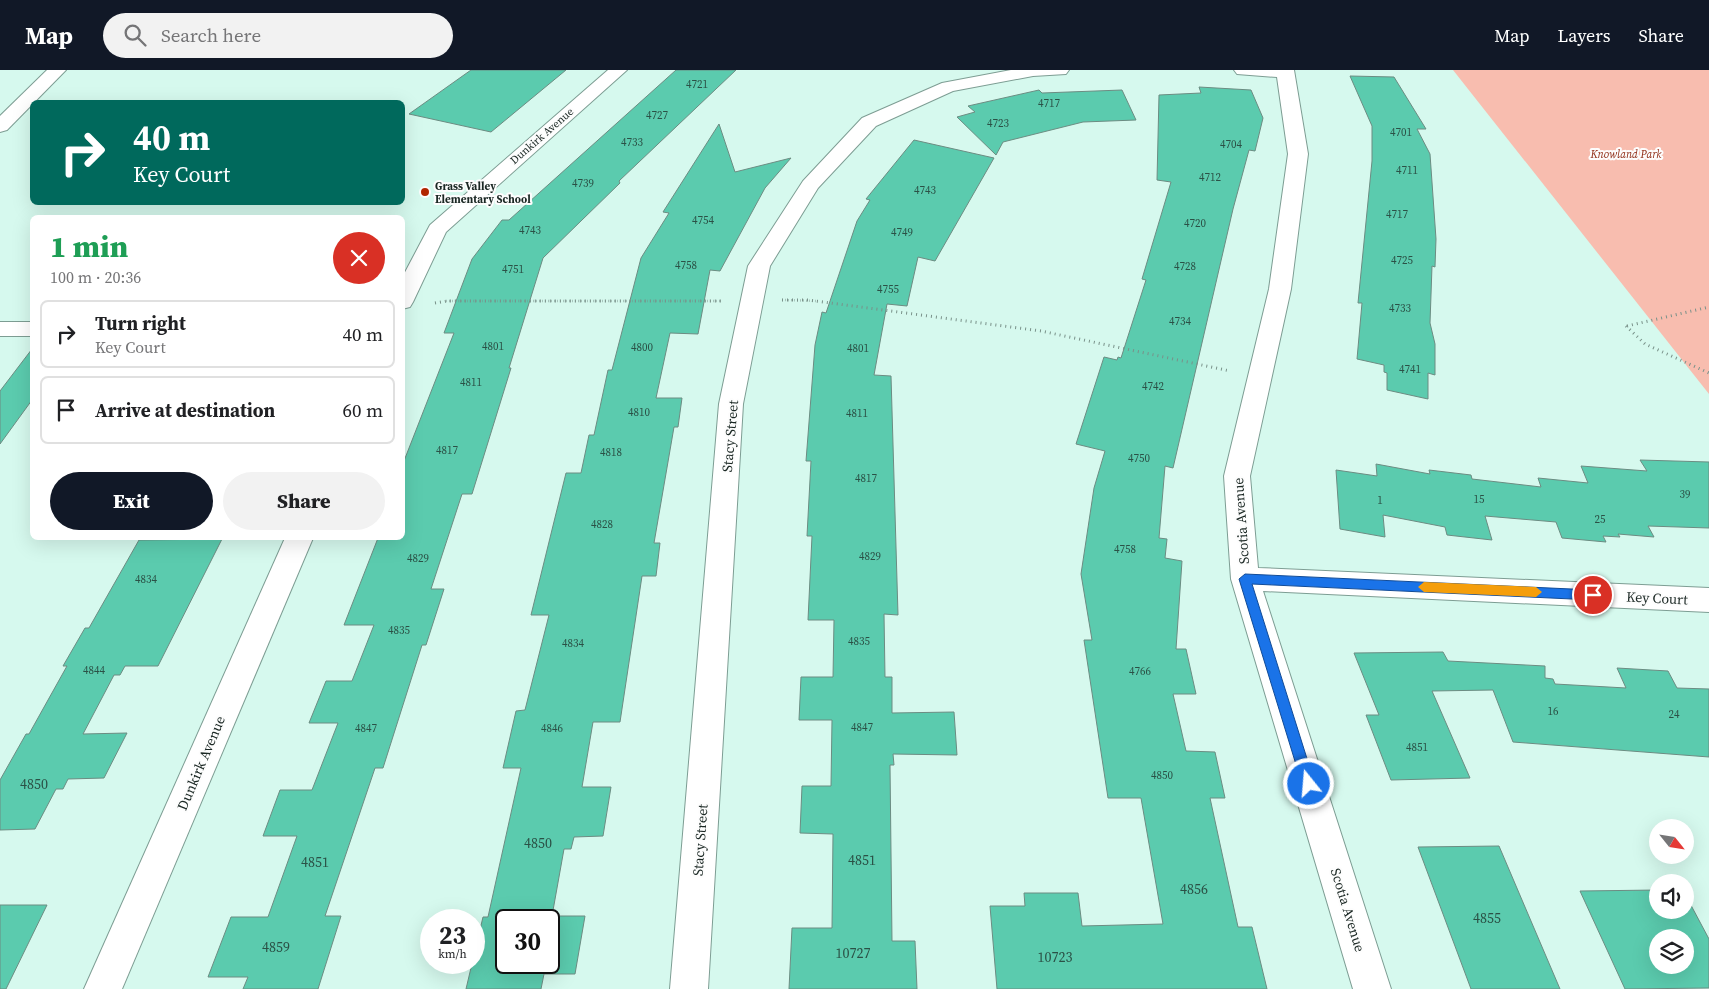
<!DOCTYPE html>
<html lang="en">
<head>
<meta charset="utf-8">
<style>
	:root { --surface:#fff; --page:#f2f2f2; --text:#202124; --muted:#757577; --line:#e0e0e0; --accent:#111827 }
	body { margin:0; font-family:"Source Serif 4",serif; background:var(--page); color:var(--text); height:100vh; display:flex; flex-direction:column; font-size:19px; white-space:nowrap }
	* { box-sizing:border-box; margin:0 }
	p { font-size:16px; color:var(--muted) }
	.icon { flex:none; width:28px; height:28px; fill:none; stroke:currentColor; stroke-width:2; stroke-linecap:round; stroke-linejoin:round }
	.map { position:relative; flex:1; overflow:hidden }
	.panel { position:absolute; left:30px; top:145px; width:375px; height:325px; display:flex; flex-direction:column; background:var(--surface); border-radius:8px; box-shadow:0 5px 20px #0002 }
	.panel>* { flex:none }
	.hud { position:absolute; left:30px; top:30px; width:375px; height:105px; border-radius:8px; box-shadow:0 5px 20px #0002; background:#00695c; color:#fff; overflow:hidden }
	.needle { width:32px; rotate:120deg }
	.tools { position:absolute; left:1649px; top:749px; display:grid; gap:10px }
	.tools a { display:grid; place-items:center; width:45px; height:45px; border-radius:50%; background:var(--surface); box-shadow:0 5px 20px #0002; font-size:25px }
	.speed { position:absolute; left:420px; top:839px; display:flex; gap:10px; font-size:25px; font-weight:700; text-align:center }
	.speed>* { display:grid; place-content:center; width:65px; height:65px; border-radius:50%; background:var(--surface); box-shadow:0 5px 20px #0002; line-height:1 }
	.speed small { font-size:12px; font-weight:400 }
	.speed .limit { border:2px solid #111; border-radius:8px; background:#fff; color:#111 }
	.pin { position:absolute; display:grid; place-items:center; width:42px; height:42px; color:#fff; margin:-21px; border:2px solid #fff; border-radius:50%; box-shadow:0 1px 5px #0007 }
	.me { position:absolute; width:55px; margin:-28px; rotate:343deg; stroke-linejoin:round; filter:drop-shadow(0 0 4px #0008) }
	.turn { display:flex; align-items:center; gap:18px; height:105px; padding:0 20px; font-size:22px }
	.turn .icon { width:65px; height:65px; stroke-width:2.5 }
	.turn b { display:block; font-size:35px; line-height:42px }
	.round { display:grid; place-items:center; flex:none; width:52px; height:52px; border-radius:26px; background:var(--page) }
	.head { display:flex; align-items:center; justify-content:space-between; height:85px; padding:0 20px }
	h1 { font-size:30px; font-weight:800; line-height:38px; color:#1e9e55 }
	.cta { display:flex; gap:10px; margin-top:auto; padding:10px 20px }
	.cta a { flex:1; height:58px; border-radius:30px; background:var(--accent); color:#fff; font-size:20px; font-weight:800; line-height:58px; text-align:center }
	.cta a+a { background:var(--page); color:var(--text) }
	ul { padding:0; list-style:none }
	li { display:flex; align-items:center; gap:15px; height:68px; margin:0 10px 8px; padding:0 10px; border:2px solid var(--line); border-radius:8px }
	li div { flex:1 }
	li b { display:block; font-size:19px }
	li em { font-style:normal }
	header { display:flex; align-items:center; gap:30px; box-sizing:border-box; height:70px; padding:0 25px; background:var(--accent); color:#fff }
	header strong { font-size:24px }
	nav { display:flex; gap:28px; margin-inline-start:auto; font-size:18px }
	.search { width:350px; height:45px; background:var(--page); display:flex; align-items:center; gap:12px; box-sizing:border-box; padding:0 18px; border-radius:28px; color:var(--muted); font-size:19px }
	.map>svg:first-child { display:block }
	.green { fill:#f8bdaf }
	.building { fill:#5bcbae; stroke:#6c8c82; fill-rule:evenodd }
	.lines { fill:none; stroke-linecap:round; stroke-linejoin:round }
	.street-casing { stroke:#7d9d93; stroke-width:2 }
	.path-far1 { stroke:#799189; stroke-width:2.5; stroke-dasharray:0.5 2.5; stroke-linecap:butt }
	.path { stroke:#799189; stroke-width:3; stroke-dasharray:1 4; stroke-linecap:butt }
	.street { fill:#fff; fill-rule:evenodd }
	.route { fill:#1a73e8; stroke:#114b97 }
	.slow { fill:#f59e0b }
	.poi-dot { fill:#b12600; stroke:#fdfdfd; stroke-width:2 }
	.labels { text-anchor:middle; dominant-baseline:central; stroke-width:4; stroke-linejoin:round; paint-order:stroke }
	.number-label { font-size:11px; fill:#2b5146 }
	.far-street-label { font-size:11px; fill:#1b2824; stroke:#fdfdfd }
	.far-park-label { font-size:11px; font-style:italic; fill:#8e2811; stroke:#fdfdfd }
	.far-poi-label { font-size:11px; font-weight:bold; fill:#1b2824; stroke:#fdfdfd; text-anchor:start }
	.street-label { font-size:14px; fill:#1b2824; stroke:#fdfdfd }
	.near-number-label { font-size:14px; fill:#2b5146 }
</style>
</head>
<body>
<header>
<strong>Map</strong>
<div class="search"><svg class="icon" aria-label="search" viewBox="0 0 24 24"><circle cx="10" cy="10" r="6"/><path d="M15 15l6 6"/></svg>Search here</div>
<nav><a>Map</a><a>Layers</a><a>Share</a></nav>
</header>
<div class="map">
<svg width="1709" height="919" viewBox="0 0 1709 919">
	<rect width="100%" height="100%" fill="#d6f9ee"/>
	<polygon class="green" points="1453,0 1709,0 1709,324"/>
	<g class="building">
		<polygon points="471,0 566,0 491,62 409,44"/>
		<polygon points="676,0 736,0 619,111 620,113 543,188 509,298 511,298 472,424 462,424 431,519 444,519 426,575 422,575 383,698 375,698 325,846 341,846 318,919 243,919 248,907 208,907 231,847 268,847 297,766 263,766 280,720 312,720 338,653 309,653 326,611 352,611 374,555 344,555 378,468 402,468 402,396 454,263 444,263 472,189 502,150 509,150"/>
		<polygon points="1350,6 1394,7 1426,59 1417,59 1430,84 1436,169 1435,197 1432,196 1430,253 1435,274 1435,305 1428,303 1428,329 1387,320 1387,303 1384,302 1384,295 1357,289 1362,233 1358,233 1372,91 1372,56"/>
		<polygon points="1199,17 1251,20 1263,48 1255,81 1249,80 1233,139 1173,398 1165,396 1159,468 1167,469 1165,488 1182,491 1176,579 1186,579 1196,624 1173,624 1186,681 1215,682 1225,728 1210,728 1238,857 1252,857 1267,919 997,919 990,836 1025,836 1024,823 1078,823 1082,856 1163,854 1141,728 1108,728 1084,570 1092,570 1081,504 1094,418 1105,381 1076,374 1104,287 1117,290 1118,287 1121,288 1146,210 1142,209 1171,112 1157,110 1159,25 1201,23"/>
		<polygon points="1039,20 1042,23 1122,20 1136,50 1083,52 1003,72 996,85 957,47 975,42 968,36"/>
		<path d="M719 54 735 102 791 88 765 118 720 201 710 200 698 264 670 263 656 328H682L678 357H674L654 473H660L656 506H642L620 652H593L582 717H611L603 766 574 767 571 779H564L552 846H585L575 904H544L541 919H466L483 847H488L521 698H503L516 641 525 640 549 545H531L566 403H581L589 365H594L608 300H612L641 188 669 143 663 142ZM506 850H549V892H506Z"/>
		<polygon points="914,70 994,88 935,191 918,187 907,236 887,234 874,305 891,306 898,545 884,544 885,607 892,607 892,643 954,642 957,685 893,684 894,695 890,695 892,871 915,871 917,919 789,919 792,858 832,858 833,764 800,763 802,716 831,716 832,650 799,650 801,607 833,607 834,550 808,550 812,466 807,466 811,391 806,391 815,275 822,242 826,243 857,151 870,130 866,129"/>
		<polygon points="32,279 32,330 0,374 0,321"/>
		<polygon points="1640,390 1709,392 1709,458 1648,456 1654,467 1618,464 1620,467 1603,466 1606,472 1562,468 1556,452 1485,446 1492,470 1447,465 1445,457 1383,445 1385,467 1340,459 1336,400 1377,406 1376,394 1430,404 1429,400 1471,405 1472,409 1541,417 1538,408 1588,413 1581,396 1647,401"/>
		<polygon points="222,469 158,596 125,596 120,605 114,605 83,664 127,663 104,708 68,709 63,719 56,719 35,759 0,760 0,710 26,664 29,664 67,596 63,596 85,558 89,558 139,470"/>
		<polygon points="1443,582 1448,591 1545,596 1545,608 1553,609 1555,614 1626,618 1617,598 1668,601 1677,618 1709,619 1709,687 1513,672 1493,620 1432,621 1470,708 1391,710 1366,645 1379,645 1354,583"/>
		<polygon points="1499,776 1522,830 1560,919 1471,919 1418,777"/>
		<path d="M1658 820V840H1685V824L1709 869V918L1625 919 1580 821ZM1658 868H1685V895H1658Z"/>
		<polygon points="0,835 47,835 6,919 0,919"/>
	</g>
	<g class="lines">
		<defs>
			<g id="street">
				<polygon points="47,0 66,0 7,60 0,62 0,46"/>
				<polygon points="608,0 627,0 446,162 413,232 410,237 402,239 402,208 430,155"/>
				<polygon points="1011,0 1069,0 1066,4 1033,6 953,21 876,56 818,118 770,196 743,334 708,919 670,919 719,334 748,196 803,111 862,48 942,13"/>
				<polygon points="1234,0 1294,0 1308,84 1291,219 1250,406 1258,498 1709,518 1709,542 1263,521 1391,919 1353,919 1231,509 1224,406 1269,219 1288,84 1277,7 1237,4"/>
				<rect x="0" y="252" width="32" height="14"/>
				<polygon points="285,468 313,468 122,919 84,919"/>
			</g>
		</defs>
		<use href="#street" class="street-casing"/>
		<g class="path-far1">
			<polyline points="782,230 817,231"/>
			<polyline points="446,231 721,231"/>
		</g>
		<g class="path">
			<polyline points="782,230 808,230 1041,261 1230,301"/>
			<polyline points="435,233 447,231 721,231"/>
			<polyline points="1626,256 1645,274 1709,303"/>
			<polyline points="1627,256 1709,237"/>
		</g>
		<use href="#street" class="street"/>
	</g>
	<polygon class="route" points="1245,504 1593,520 1599,525 1593,530 1252,514 1315,714 1313,718 1309,720 1304,718 1302,714 1239,509"/>
	<polygon class="slow" points="1424,512 1536,517 1542,522 1536,527 1424,522 1418,517"/>
	<circle class="poi-dot" cx="425" cy="122" r="5"/>
	<g class="labels">
		<g class="number-label">
			<text x="697" y="14">4721</text>
			<text x="1049" y="33">4717</text>
			<text x="657" y="45">4727</text>
			<text x="998" y="53">4723</text>
			<text x="1401" y="62">4701</text>
			<text x="632" y="72">4733</text>
			<text x="1231" y="74">4704</text>
			<text x="1407" y="100">4711</text>
			<text x="1210" y="107">4712</text>
			<text x="583" y="113">4739</text>
			<text x="925" y="120">4743</text>
			<text x="1397" y="144">4717</text>
			<text x="703" y="150">4754</text>
			<text x="1195" y="153">4720</text>
			<text x="530" y="160">4743</text>
			<text x="902" y="162">4749</text>
			<text x="1402" y="190">4725</text>
			<text x="686" y="195">4758</text>
			<text x="1185" y="196">4728</text>
			<text x="513" y="199">4751</text>
			<text x="888" y="219">4755</text>
			<text x="1400" y="238">4733</text>
			<text x="1180" y="251">4734</text>
			<text x="493" y="276">4801</text>
			<text x="642" y="277">4800</text>
			<text x="858" y="278">4801</text>
			<text x="1410" y="299">4741</text>
			<text x="471" y="312">4811</text>
			<text x="1153" y="316">4742</text>
			<text x="639" y="342">4810</text>
			<text x="857" y="343">4811</text>
			<text x="447" y="380">4817</text>
			<text x="611" y="382">4818</text>
			<text x="1139" y="388">4750</text>
			<text x="866" y="408">4817</text>
			<text x="1685" y="424">39</text>
			<text x="1479" y="429">15</text>
			<text x="1380" y="430">1</text>
			<text x="1600" y="449">25</text>
			<text x="602" y="454">4828</text>
			<text x="1125" y="479">4758</text>
			<text x="870" y="486">4829</text>
			<text x="418" y="488">4829</text>
			<text x="146" y="509">4834</text>
			<text x="399" y="560">4835</text>
			<text x="859" y="571">4835</text>
			<text x="573" y="573">4834</text>
			<text x="94" y="600">4844</text>
			<text x="1140" y="601">4766</text>
			<text x="1553" y="641">16</text>
			<text x="1674" y="644">24</text>
			<text x="862" y="657">4847</text>
			<text x="366" y="658">4847</text>
			<text x="552" y="658">4846</text>
			<text x="1417" y="677">4851</text>
			<text x="1162" y="705">4850</text>
		</g>
		<g class="far-street-label">
			<text transform="translate(542 66) rotate(-41)">Dunkirk Avenue</text>
		</g>
		<g class="far-park-label">
			<text x="1626" y="84">Knowland Park</text>
		</g>
		<g class="far-poi-label">
			<text x="435" y="116">Grass Valley<tspan x="435" dy="13">Elementary School</tspan></text>
		</g>
		<g class="street-label">
			<text transform="translate(730 366) rotate(-85)">Stacy Street</text>
			<text transform="translate(1241 451) rotate(-94)">Scotia Avenue</text>
			<text transform="translate(1657 528) rotate(3)">Key Court</text>
			<text transform="translate(201 693) rotate(-67)">Dunkirk Avenue</text>
			<text transform="translate(700 770) rotate(-86)">Stacy Street</text>
			<text transform="translate(1348 840) rotate(73)">Scotia Avenue</text>
		</g>
		<g class="near-number-label">
			<text x="34" y="714">4850</text>
			<text x="538" y="773">4850</text>
			<text x="862" y="790">4851</text>
			<text x="315" y="792">4851</text>
			<text x="1194" y="819">4856</text>
			<text x="1487" y="848">4855</text>
			<text x="276" y="877">4859</text>
			<text x="853" y="883">10727</text>
			<text x="1055" y="887">10723</text>
		</g>
	</g>
</svg>
<div class="tools">
<a><svg class="needle" viewBox="-14 -14 28 28"><path d="M0-13l5 13h-10z" fill="#e53935"/><path d="M0 13l5-13h-10z" fill="#757577"/></svg></a>
<a><svg class="icon" aria-label="sound" viewBox="0 0 24 24"><path d="M4 9h4l5-4v14l-5-4H4zM17 9q2 3 0 6"/></svg></a>
<a><svg class="icon" aria-label="layers" viewBox="0 0 24 24"><path d="M12 4l9 5-9 5-9-5zM3 14l9 5 9-5"/></svg></a>
</div>
<div class="speed"><div>23<small>km/h</small></div><div class="limit">30</div></div>
<div class="pin" style="left:1593px;top:525px;background:#d93025"><svg class="icon" aria-label="arrive" viewBox="0 0 24 24"><path d="M6 21V4h12l-3 4 3 4H6"/></svg></div>
<svg class="me" style="left:1309px;top:714px" viewBox="-20 -20 40 40"><circle r="17" fill="#1a73e8" stroke="#fff" stroke-width="3"/><path d="M0-11L8 9 0 5-8 9z" fill="#fff"/></svg>
<div class="hud">
<div class="turn"><svg class="icon" aria-label="right" viewBox="0 0 24 24"><path d="M7 20v-9h11M14 6l5 5-5 5"/></svg><div><b>40 m</b>Key Court</div></div>
</div>
<section class="panel">
<div class="head"><div><h1>1 min</h1><p>100 m · 20:36</p></div><a class="round" style="background:#d93025;color:#fff"><svg class="icon" aria-label="close" viewBox="0 0 24 24"><path d="M6 6l12 12M18 6L6 18"/></svg></a></div>
<ul>
<li><svg class="icon" aria-label="right" viewBox="0 0 24 24"><path d="M7 20v-9h11M14 6l5 5-5 5"/></svg><div><b>Turn right</b><p>Key Court</p></div><em>40 m</em></li>
<li><svg class="icon" aria-label="arrive" viewBox="0 0 24 24"><path d="M6 21V4h12l-3 4 3 4H6"/></svg><div><b>Arrive at destination</b></div><em>60 m</em></li>
</ul>
<div class="cta"><a>Exit</a><a>Share</a></div>
</section>
</div>
</body>
</html>
